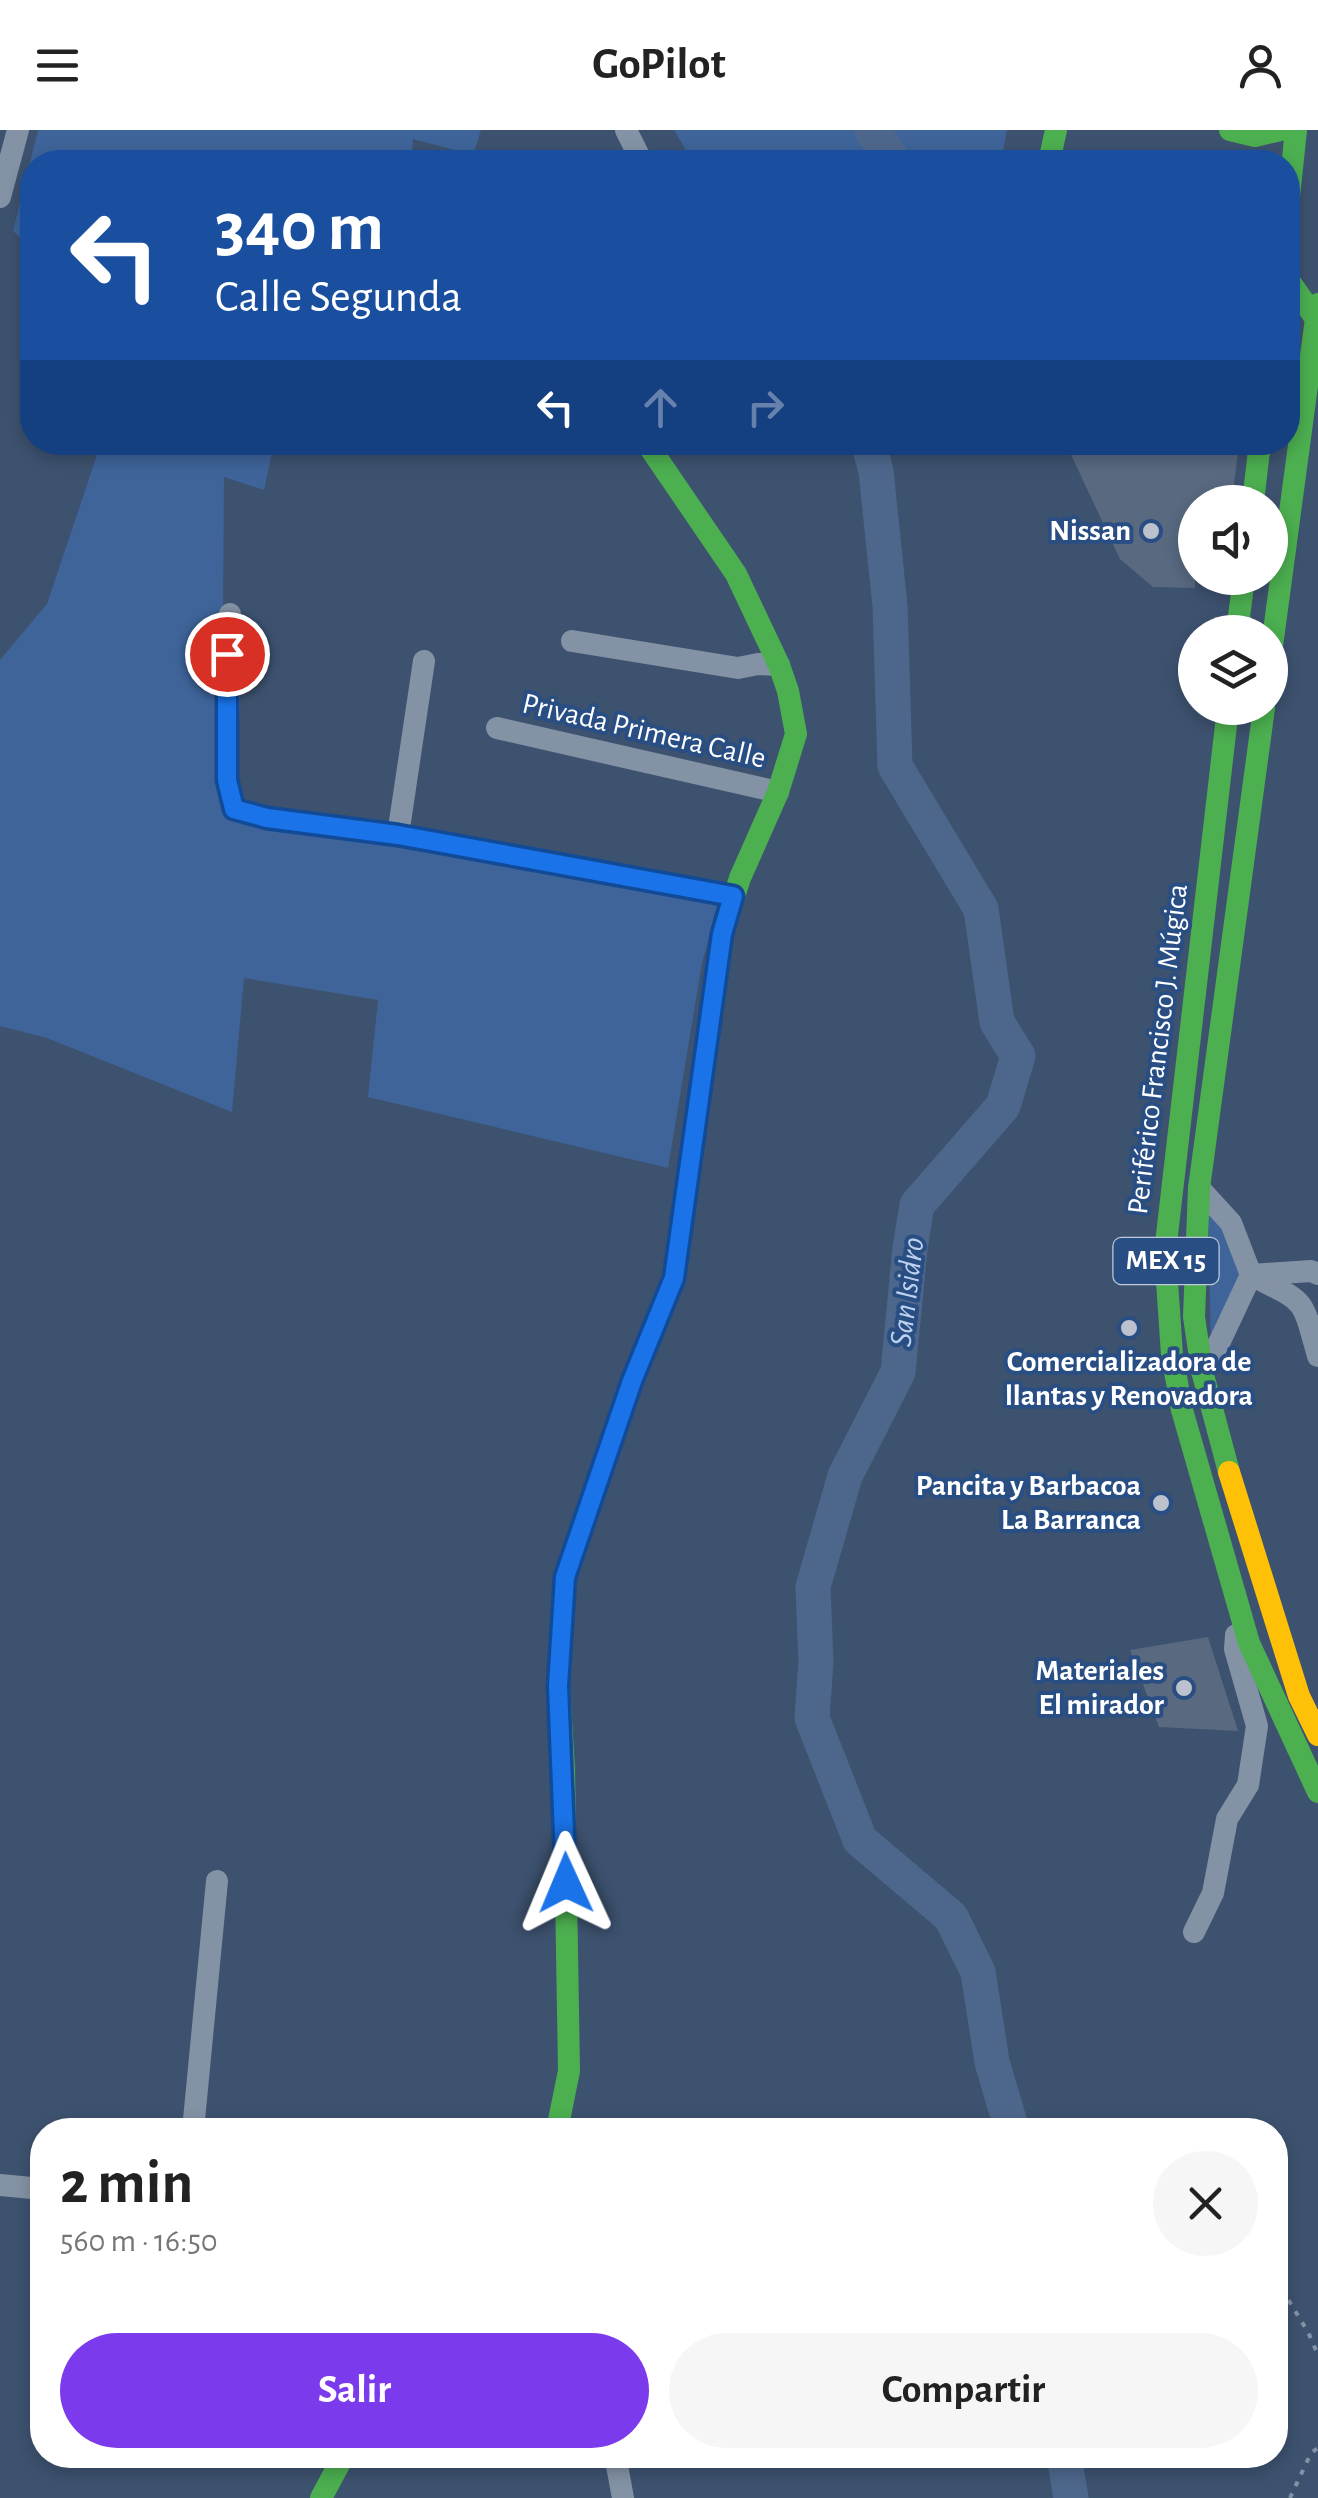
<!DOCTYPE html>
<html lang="es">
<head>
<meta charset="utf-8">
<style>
	:root { --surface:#fff; --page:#f6f6f6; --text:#222; --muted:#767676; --accent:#7c3aed }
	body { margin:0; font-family:"Alegreya Sans",sans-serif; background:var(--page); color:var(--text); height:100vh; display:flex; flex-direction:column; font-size:38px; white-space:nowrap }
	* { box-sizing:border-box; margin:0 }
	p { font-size:32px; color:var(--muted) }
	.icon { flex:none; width:55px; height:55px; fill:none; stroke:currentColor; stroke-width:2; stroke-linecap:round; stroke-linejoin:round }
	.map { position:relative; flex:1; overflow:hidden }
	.panel { position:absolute; left:30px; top:1988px; width:1258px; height:350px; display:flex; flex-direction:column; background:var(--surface); border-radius:40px; box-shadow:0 5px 15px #0003 }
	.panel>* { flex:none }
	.guide { position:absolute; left:20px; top:20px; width:1280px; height:305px; border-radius:40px; box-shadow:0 5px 15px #0003; background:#1a4fa0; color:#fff; overflow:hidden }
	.buttons { position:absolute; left:1178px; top:355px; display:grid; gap:20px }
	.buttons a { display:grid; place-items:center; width:110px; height:110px; border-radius:50%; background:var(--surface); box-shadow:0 5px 15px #0003; font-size:50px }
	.pin { position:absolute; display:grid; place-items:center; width:85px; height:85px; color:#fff; margin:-42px; border:5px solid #fff; border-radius:50%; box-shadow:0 2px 10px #0007 }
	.me { position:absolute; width:110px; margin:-55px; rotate:359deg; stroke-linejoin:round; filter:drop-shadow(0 0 8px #0008) }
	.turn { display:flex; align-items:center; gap:35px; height:210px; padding:0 30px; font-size:45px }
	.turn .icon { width:130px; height:130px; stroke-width:2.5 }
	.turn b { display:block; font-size:70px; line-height:85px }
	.lanes { display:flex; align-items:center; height:95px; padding:0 30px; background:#0003; justify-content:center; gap:50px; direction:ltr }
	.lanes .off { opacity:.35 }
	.round { display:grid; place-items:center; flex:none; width:105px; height:105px; border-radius:52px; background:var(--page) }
	.head { display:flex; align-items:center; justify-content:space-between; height:170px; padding:0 30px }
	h1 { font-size:60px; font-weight:600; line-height:75px }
	.cta { display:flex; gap:20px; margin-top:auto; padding:20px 30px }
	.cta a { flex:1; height:115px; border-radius:60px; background:var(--accent); color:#fff; font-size:40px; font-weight:600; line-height:115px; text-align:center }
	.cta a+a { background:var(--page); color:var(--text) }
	header { display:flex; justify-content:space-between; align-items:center; height:130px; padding:0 30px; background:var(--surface); font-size:45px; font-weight:600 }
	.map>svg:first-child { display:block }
	.green { fill:#3e6499 }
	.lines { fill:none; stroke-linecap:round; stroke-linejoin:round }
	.river { stroke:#4d678c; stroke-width:35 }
	.building { fill:#586980 }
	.path { stroke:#8492a5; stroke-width:4; stroke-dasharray:5 8; stroke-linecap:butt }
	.street { stroke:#8492a5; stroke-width:22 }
	.fast { stroke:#4caf50; stroke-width:22 }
	.slow { stroke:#ffc107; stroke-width:22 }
	.jam { stroke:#c62828; stroke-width:22 }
	.route-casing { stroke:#114b97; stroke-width:25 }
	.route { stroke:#1a73e8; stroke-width:18 }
	.poi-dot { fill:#bbc2cd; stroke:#294e83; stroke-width:4 }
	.labels { text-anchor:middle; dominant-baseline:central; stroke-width:8; stroke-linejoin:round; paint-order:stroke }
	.shield { fill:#294e83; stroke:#bfcada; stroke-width:2.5 }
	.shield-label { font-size:28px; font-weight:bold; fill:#fff }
	.poi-label { font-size:30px; font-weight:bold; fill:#fff; stroke:#294e83; text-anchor:end }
	.street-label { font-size:30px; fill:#fff; stroke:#294e83 }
	.water-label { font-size:32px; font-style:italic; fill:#bed2ee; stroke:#294e83 }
</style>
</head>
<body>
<header><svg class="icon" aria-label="menu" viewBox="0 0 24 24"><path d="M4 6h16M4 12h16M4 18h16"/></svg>GoPilot<svg class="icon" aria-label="person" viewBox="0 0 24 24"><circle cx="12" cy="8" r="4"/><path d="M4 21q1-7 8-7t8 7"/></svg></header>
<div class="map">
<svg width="1318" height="2368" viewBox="0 0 1318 2368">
	<rect width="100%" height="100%" fill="#3d526f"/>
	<g class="green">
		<polygon points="38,0 481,0 473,25 413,9 411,32 32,32 32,118 13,101"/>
		<polygon points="674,0 1007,0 1001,32 693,32"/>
		<polygon points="101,313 274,313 264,360 224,347 223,480 235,691 719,770 702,833 668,1038 368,967 378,870 244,848 232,982 47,908 0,896 0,530 47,474"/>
		<polygon points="1208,1074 1236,1120 1244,1144 1211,1219"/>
	</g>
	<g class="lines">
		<g class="river">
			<polyline points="872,0 894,32"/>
			<polyline points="868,312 876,341 890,476 895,636 981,779 997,892 1018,926 1003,976 917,1075 910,1118 898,1242 845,1346 813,1457 816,1532 812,1588 860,1710 951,1787 978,1842 992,1932 1012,2000"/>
			<polyline points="1071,2325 1066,2338 1071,2368"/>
		</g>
	</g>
	<g class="building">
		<polygon points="1065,312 1239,312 1232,372 1195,372 1195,458 1153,457 1120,429"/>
		<polygon points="1208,1507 1238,1601 1159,1597 1130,1520"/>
	</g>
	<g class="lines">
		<g class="path">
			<polyline points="1275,2148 1308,2202 1318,2225"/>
			<polyline points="1290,2368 1311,2323 1318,2318"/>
		</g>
		<g class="street">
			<polyline points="626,0 642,32"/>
			<polyline points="0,67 18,0"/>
			<polyline points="230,484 227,650 234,679 267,688 398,705 733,767"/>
			<polyline points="572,511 738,538 758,534 779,535"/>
			<polyline points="497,598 778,662"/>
			<polyline points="398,705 424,531"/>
			<path d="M1199 1058 1231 1093 1251 1145C1307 1174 1301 1165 1318 1226"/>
			<polyline points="1251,1145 1311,1141 1318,1144"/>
			<polyline points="1202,1241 1220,1211 1251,1145"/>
			<polyline points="1194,1802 1213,1763 1227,1689 1248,1655 1257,1596 1235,1519 1236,1505"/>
			<polyline points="193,2000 217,1751"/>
			<polyline points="0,2055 42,2059"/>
			<polyline points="615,2325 623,2368"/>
		</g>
		<g class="fast">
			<polyline points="1230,0 1255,6 1281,0"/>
			<polyline points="1049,32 1056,0"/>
			<polyline points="1288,76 1296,0"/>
			<polyline points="1288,149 1316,189"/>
			<polyline points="646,312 736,444 779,535 788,561 796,604 778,662 740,748 722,804 682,1088"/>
			<polyline points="1253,372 1260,312"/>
			<polyline points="1237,502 1244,448"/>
			<polyline points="1270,531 1318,174"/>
			<polyline points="1228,578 1165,1122 1172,1225 1182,1280 1249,1513 1318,1662"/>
			<polyline points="1229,1342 1202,1241 1194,1187 1199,1058 1264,578"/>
			<polyline points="557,2000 569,1941 564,1640 559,1556 565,1447 606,1328"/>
			<polyline points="321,2368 344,2325"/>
		</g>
		<polyline class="slow" points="1229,1342 1299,1566 1318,1605"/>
		<polyline class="jam" points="606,1328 632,1251 674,1148 682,1088"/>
	</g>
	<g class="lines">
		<defs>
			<polyline id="route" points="227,524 227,650 234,679 267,688 398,705 733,766 722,804 674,1148 632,1251 565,1447 558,1556 566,1753"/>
		</defs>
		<use href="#route" class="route-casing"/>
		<use href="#route" class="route"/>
	</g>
	<g class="poi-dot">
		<circle cx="1151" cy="401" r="10"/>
		<circle cx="1129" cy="1198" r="10"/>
		<circle cx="1161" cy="1373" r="10"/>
		<circle cx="1184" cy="1558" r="10"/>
	</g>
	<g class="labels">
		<rect class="shield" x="1113.5" y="1108" width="105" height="46" rx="8"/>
		<g class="shield-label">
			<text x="1166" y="1131">MEX 15</text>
		</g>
		<g class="poi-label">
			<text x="1131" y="401">Nissan</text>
			<text x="1129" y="1232" text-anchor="middle">Comercializadora de<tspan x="1129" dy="34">llantas y Renovadora</tspan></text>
			<text x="1141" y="1356">Pancita y Barbacoa<tspan x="1141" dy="34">La Barranca</tspan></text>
			<text x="1164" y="1541">Materiales<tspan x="1164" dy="34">El mirador</tspan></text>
		</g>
		<g class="street-label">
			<text transform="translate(644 601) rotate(13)">Privada Primera Calle</text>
			<text transform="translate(1158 919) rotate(-83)">Periférico Francisco J. Múgica</text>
		</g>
		<g class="water-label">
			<text transform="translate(907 1162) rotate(-83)">San Isidro</text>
		</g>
	</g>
</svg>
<div class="buttons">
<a><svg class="icon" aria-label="sound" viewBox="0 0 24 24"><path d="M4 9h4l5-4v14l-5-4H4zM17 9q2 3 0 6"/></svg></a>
<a><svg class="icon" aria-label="layers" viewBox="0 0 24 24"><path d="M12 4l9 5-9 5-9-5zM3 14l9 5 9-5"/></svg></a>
</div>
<div class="pin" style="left:227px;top:524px;background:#d93025"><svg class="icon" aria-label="arrive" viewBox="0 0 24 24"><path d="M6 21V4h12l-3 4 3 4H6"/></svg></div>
<svg class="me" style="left:566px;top:1753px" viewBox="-20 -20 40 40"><path d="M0-17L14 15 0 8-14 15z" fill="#1a73e8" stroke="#fff" stroke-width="4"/></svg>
<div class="guide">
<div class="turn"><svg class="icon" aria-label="left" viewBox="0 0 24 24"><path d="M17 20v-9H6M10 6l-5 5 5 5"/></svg><div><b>340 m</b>Calle Segunda</div></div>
<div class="lanes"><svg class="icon" aria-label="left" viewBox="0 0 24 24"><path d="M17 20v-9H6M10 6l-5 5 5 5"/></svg><svg class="icon off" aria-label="ahead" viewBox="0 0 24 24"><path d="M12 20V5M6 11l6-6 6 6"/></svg><svg class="icon off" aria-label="right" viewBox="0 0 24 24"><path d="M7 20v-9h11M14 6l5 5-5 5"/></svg></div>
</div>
<section class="panel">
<div class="head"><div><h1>2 min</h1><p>560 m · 16:50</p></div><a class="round"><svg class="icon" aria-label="close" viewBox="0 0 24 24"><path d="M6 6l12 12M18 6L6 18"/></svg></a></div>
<div class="cta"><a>Salir</a><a>Compartir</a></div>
</section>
</div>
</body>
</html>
